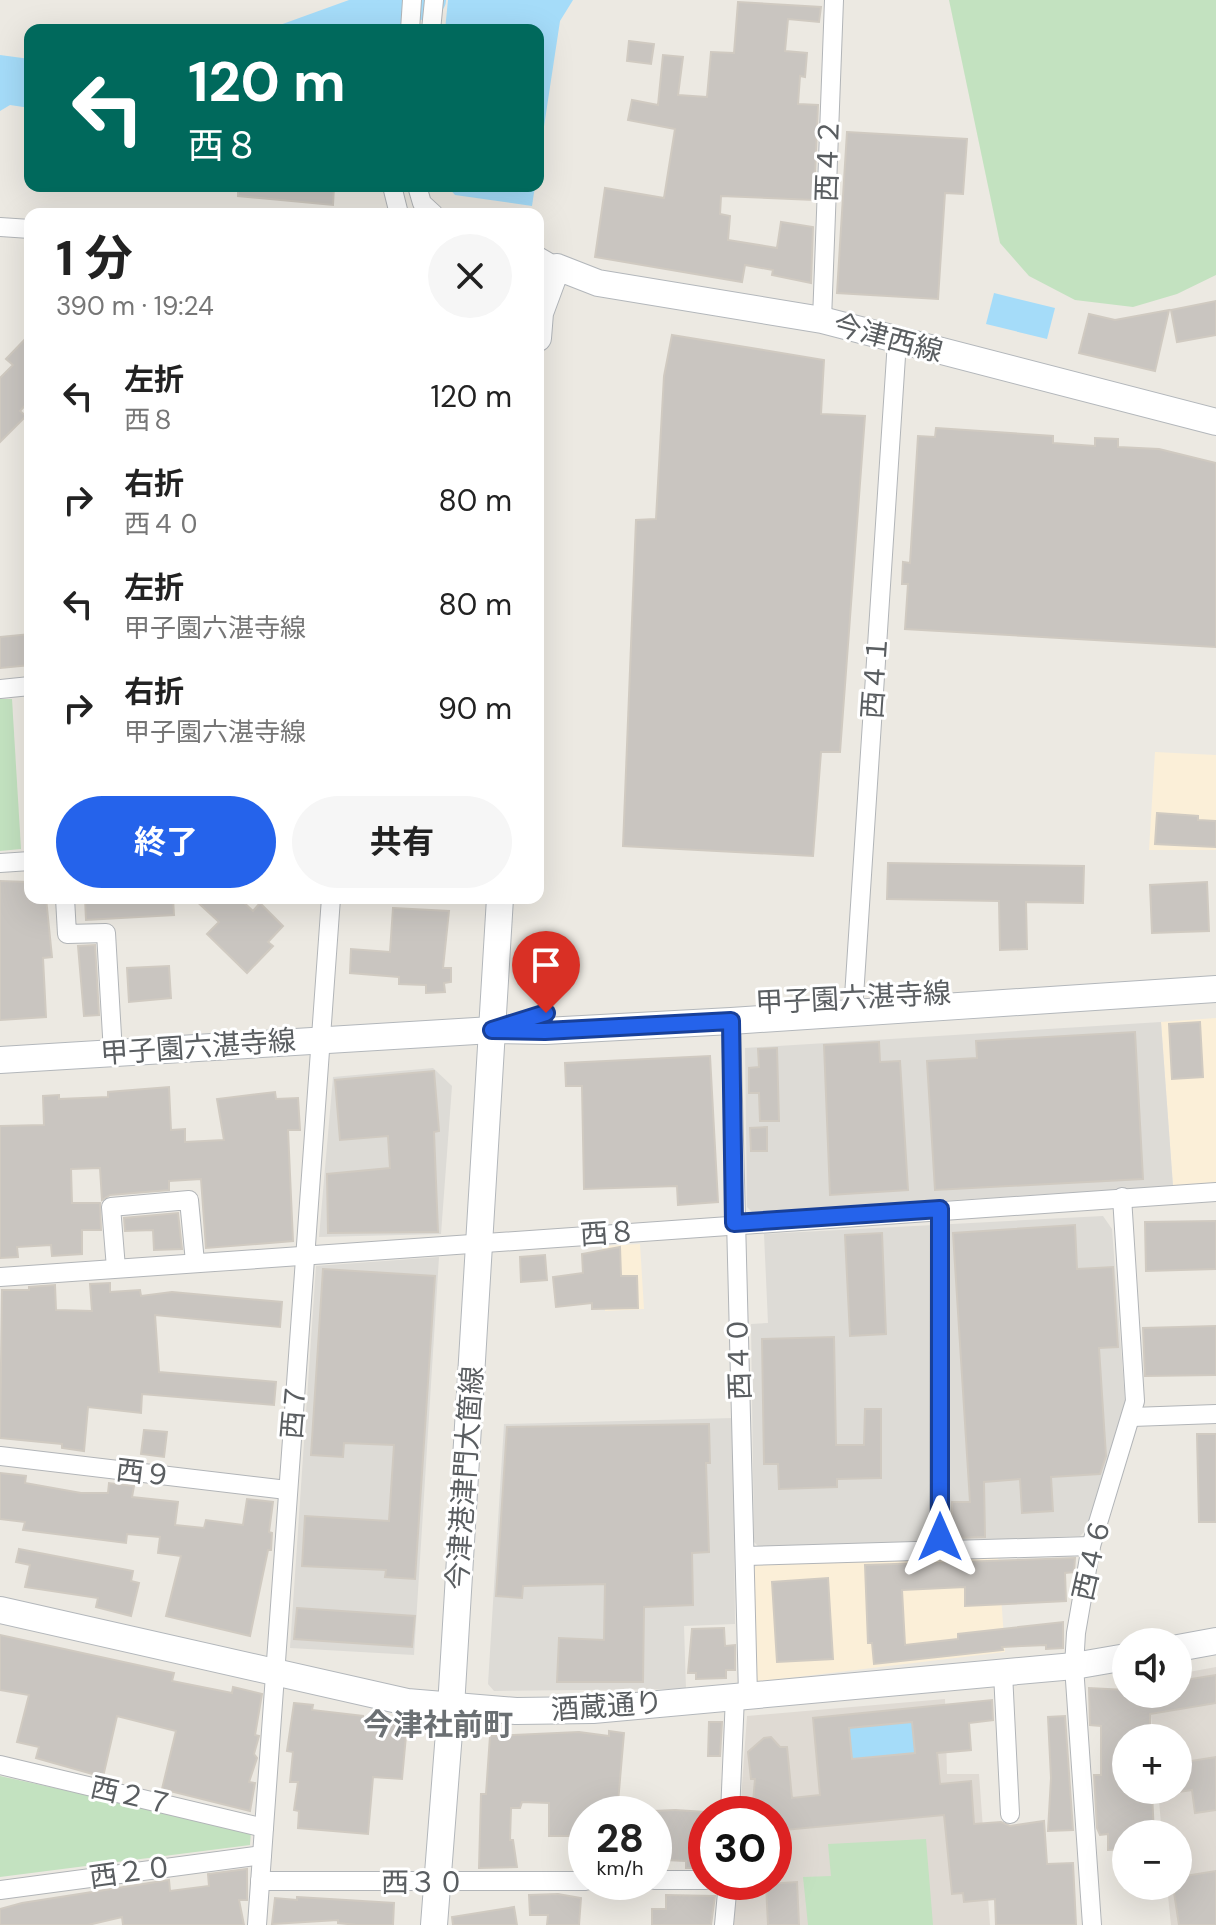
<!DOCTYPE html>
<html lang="ja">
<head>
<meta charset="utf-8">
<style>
	:root { --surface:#fff; --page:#f6f6f6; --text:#222; --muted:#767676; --accent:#2563eb }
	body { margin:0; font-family:"DM Sans","Noto Sans JP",sans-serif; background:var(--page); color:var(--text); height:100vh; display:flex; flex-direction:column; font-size:30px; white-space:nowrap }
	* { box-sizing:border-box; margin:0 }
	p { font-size:26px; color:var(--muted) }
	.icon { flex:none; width:44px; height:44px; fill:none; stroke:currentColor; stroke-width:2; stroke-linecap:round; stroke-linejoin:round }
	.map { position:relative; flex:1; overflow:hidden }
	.drawer { position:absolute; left:24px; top:208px; width:520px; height:696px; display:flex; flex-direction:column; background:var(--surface); border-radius:16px; box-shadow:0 8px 32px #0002 }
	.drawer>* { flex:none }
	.top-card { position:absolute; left:24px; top:24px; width:520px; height:168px; border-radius:16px; box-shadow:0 8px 32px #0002; background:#00695c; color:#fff; overflow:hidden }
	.controls { position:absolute; left:1112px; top:1628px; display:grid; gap:16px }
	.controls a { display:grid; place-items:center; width:80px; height:80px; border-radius:50%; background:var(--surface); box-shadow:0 8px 32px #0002; font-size:40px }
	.speed { position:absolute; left:568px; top:1796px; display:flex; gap:16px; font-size:40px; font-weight:700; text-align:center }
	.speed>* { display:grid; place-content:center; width:104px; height:104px; border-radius:50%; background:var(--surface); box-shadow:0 8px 32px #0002; line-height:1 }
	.speed small { font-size:20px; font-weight:400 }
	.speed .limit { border:12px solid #d22; background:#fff; color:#111 }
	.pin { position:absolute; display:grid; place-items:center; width:68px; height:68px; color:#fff; margin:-82px -34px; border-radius:50% 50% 50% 0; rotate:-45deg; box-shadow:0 0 8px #0007 }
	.pin .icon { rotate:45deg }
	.me { position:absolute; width:88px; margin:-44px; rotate:0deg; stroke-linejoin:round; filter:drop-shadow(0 0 6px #0008) }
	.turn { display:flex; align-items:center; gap:28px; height:168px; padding:0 32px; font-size:36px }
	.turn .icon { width:104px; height:104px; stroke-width:2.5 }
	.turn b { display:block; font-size:56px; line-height:68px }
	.round { display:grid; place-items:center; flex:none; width:84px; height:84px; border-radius:42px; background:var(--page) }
	.head { display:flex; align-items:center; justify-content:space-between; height:136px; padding:0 32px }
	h1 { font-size:48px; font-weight:700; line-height:60px }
	.cta { display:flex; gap:16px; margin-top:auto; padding:16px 32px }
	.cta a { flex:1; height:92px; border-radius:48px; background:var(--accent); color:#fff; font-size:32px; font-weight:700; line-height:92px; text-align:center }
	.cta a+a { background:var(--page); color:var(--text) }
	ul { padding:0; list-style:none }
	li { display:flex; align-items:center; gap:24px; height:104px; padding:0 32px }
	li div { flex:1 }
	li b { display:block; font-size:30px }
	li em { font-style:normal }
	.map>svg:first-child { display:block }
	.commercial { fill:#fbefd8 }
	.industrial { fill:#dddbd6 }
	.education { fill:#dfdad3 }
	.green { fill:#c3e2c0 }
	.water { fill:#a5dcf9 }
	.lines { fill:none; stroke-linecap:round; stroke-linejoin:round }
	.river { stroke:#a5dcf9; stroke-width:32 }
	.building { fill:#c9c5c0; stroke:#d0cac1; stroke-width:2; fill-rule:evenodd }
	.street-casing { stroke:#b2b5b8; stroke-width:20 }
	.secondary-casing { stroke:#b3b7bb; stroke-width:28 }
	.street { stroke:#fff; stroke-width:18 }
	.secondary { stroke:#fff; stroke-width:26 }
	.route-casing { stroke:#184099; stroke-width:20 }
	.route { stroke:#2563eb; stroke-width:14 }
	.labels { text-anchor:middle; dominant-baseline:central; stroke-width:6; stroke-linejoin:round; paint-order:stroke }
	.street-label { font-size:28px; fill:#5a5e61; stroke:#fff }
	.neighbourhood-label { font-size:30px; font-weight:bold; fill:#6b7073; stroke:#fff }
</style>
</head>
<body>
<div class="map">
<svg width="1216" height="1925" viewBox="0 0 1216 1925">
	<rect width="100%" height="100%" fill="#ece9e2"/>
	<g class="commercial">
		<polygon points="1155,752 1216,755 1216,850 1149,850"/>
		<polygon points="1216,1018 1216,1183 1173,1186 1161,1022"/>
		<polygon points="640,1244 644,1309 605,1311 602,1246"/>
		<polygon points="998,1553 1005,1652 755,1682 751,1571 761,1561"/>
	</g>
	<g class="industrial">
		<polygon points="1161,1022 1173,1186 753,1213 747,1207 745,1048"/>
		<polygon points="433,1068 452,1086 441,1234 319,1237 333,1077"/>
		<polygon points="1103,1216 1112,1229 1126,1414 1089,1527 1080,1536 761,1549 754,1542 751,1324 768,1323 764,1234"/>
		<polygon points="439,1257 414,1655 290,1648 316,1266"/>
		<polygon points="733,1418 735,1624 684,1626 686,1689 494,1691 488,1684 504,1424"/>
	</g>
	<g class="education">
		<polygon points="1216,1667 1216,1925 1171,1925 1167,1886 1178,1886 1178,1834 1162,1834 1158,1790 1178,1790 1178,1738 1153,1738 1149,1694 1178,1694 1178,1674"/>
		<polygon points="945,1699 947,1774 979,1774 990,1925 732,1925 735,1882 774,1882 774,1814 740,1814 747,1716"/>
	</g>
	<g class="green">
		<polygon points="949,0 1216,0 1216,275 1177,294 1133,307 1075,300 1029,276 1000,243"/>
		<polygon points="0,699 12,699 21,849 0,851"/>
		<polygon points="0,1776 251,1831 250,1845 0,1877"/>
		<polygon points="926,1839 933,1925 808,1925 803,1877 831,1876 828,1844"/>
	</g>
	<g class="water">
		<polygon points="349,0 388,0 386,30 266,30"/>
		<polygon points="448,0 573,0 560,21 538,166 538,30 445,30"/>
		<polygon points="0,55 30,59 30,108 10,105 0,111"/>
		<polygon points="447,186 535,186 532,206 455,195"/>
		<polygon points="994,293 1055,308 1047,339 986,324"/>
		<polygon points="912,1722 915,1753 852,1759 849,1728"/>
	</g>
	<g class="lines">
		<polyline class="river" points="341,30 430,0"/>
	</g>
	<g class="building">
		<polygon points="738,2 821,7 819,22 788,19 785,51 807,53 805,77 800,76 798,104 818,105 814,200 721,196 720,214 730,216 728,240 777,248 781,222 813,227 811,283 772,275 773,270 745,265 742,282 595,257 605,188 664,198 675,129 628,120 632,100 658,105 663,55 683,57 678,95 707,97 711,52 734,53"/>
		<polygon points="629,41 654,44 651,64 627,61"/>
		<polygon points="847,132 967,139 963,194 945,193 938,299 837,293"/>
		<polygon points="238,186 334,186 333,205 238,196"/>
		<polygon points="1216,301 1216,335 1177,342 1171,310"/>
		<polygon points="1169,310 1155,371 1079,353 1089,314 1115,320"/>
		<polygon points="30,334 30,400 20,411 26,416 0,442 0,378 13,365 6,359"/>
		<polygon points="672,335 824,360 821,414 865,416 840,752 821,752 813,856 623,846 636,520 656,519 664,376"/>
		<polygon points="936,428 1053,436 1053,443 1095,446 1095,438 1118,439 1118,447 1159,449 1216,463 1216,647 905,629 908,584 902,584 903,562 910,563 918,436 935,437"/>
		<polygon points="30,634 30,665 0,668 0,637"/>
		<polygon points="1157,813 1198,816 1198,820 1216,821 1216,847 1155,844"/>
		<polygon points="888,863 1084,866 1083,903 1026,902 1027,949 1000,950 999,901 887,899"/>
		<polygon points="0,881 28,882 30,898 46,898 52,957 43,958 46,1017 0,1020"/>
		<polygon points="1207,882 1209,931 1152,933 1150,885"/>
		<polygon points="85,898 173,898 174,915 86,920"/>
		<polygon points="193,898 239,898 253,911 260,903 283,926 268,942 273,946 247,973 207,934 219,922"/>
		<polygon points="393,908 449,911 443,968 451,968 451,982 444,983 445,992 426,993 426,985 399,984 399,977 350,973 351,949 390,952"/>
		<polygon points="95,945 99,1015 84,1016 78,946"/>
		<polygon points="169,966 171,998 129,1002 127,968"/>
		<polygon points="1200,1022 1203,1077 1172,1079 1169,1024"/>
		<polygon points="1135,1032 1143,1179 935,1190 927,1061 977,1058 976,1041"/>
		<polygon points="879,1042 880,1062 900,1061 908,1190 830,1195 824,1045"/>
		<polygon points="777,1048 779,1121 760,1121 759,1093 749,1093 749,1068 759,1067 758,1049"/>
		<polygon points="710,1056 718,1202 678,1205 677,1186 584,1189 582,1086 566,1086 565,1063"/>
		<polygon points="434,1071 439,1131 434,1132 438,1232 328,1233 327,1174 390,1168 388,1136 340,1140 335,1080"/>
		<polygon points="169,1087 171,1130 185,1129 185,1142 224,1140 217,1099 275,1092 276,1099 298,1098 300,1130 288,1130 293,1241 206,1248 201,1179 169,1181 169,1190 110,1195 102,1200 100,1168 71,1169 72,1203 100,1203 101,1230 82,1230 82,1254 52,1256 51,1245 17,1247 18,1257 0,1258 0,1126 44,1125 43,1096 59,1095 59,1099 108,1097 108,1092"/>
		<polygon points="767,1127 767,1151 751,1151 750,1128"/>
		<polygon points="178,1213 182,1249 154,1250 153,1230 125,1231 124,1218"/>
		<polygon points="1216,1221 1216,1269 1146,1271 1145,1222"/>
		<polygon points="1075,1225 1077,1269 1113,1267 1118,1347 1099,1348 1106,1456 1100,1474 1051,1477 1053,1511 1022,1513 1020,1479 984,1482 985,1537 952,1538 952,1502 970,1502 953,1233"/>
		<polygon points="882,1233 886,1334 850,1336 845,1235"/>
		<polygon points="620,1247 621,1276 637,1276 638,1308 592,1309 592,1303 556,1307 553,1277 583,1273 582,1254"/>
		<polygon points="545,1255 547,1280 521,1282 520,1257"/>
		<polygon points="323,1269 435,1276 415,1579 385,1577 386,1570 302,1566 305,1516 389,1521 394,1445 344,1443 343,1457 311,1455"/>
		<polygon points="110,1283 110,1292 140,1290 141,1296 172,1292 282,1302 280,1327 155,1315 159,1372 276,1382 274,1405 142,1394 141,1413 88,1407 84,1451 62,1448 62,1444 0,1438 2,1290 29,1290 29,1287 55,1285 56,1310 92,1311 90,1284"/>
		<polygon points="1216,1326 1216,1375 1145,1376 1143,1328"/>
		<polygon points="834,1337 836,1445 864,1445 865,1409 881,1409 881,1478 837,1479 837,1487 779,1489 778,1464 764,1464 762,1339"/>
		<polygon points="709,1424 710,1463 706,1463 709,1552 692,1553 693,1605 644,1607 643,1682 557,1682 559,1638 604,1640 605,1584 523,1586 522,1598 496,1596 507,1427"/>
		<polygon points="144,1430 167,1432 164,1457 141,1454"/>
		<polygon points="1197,1434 1216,1434 1216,1522 1199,1522"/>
		<polygon points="0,1473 26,1476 25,1483 81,1493 108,1493 109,1483 134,1486 132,1497 178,1502 175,1525 204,1528 206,1520 243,1525 247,1499 273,1502 269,1532 272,1533 271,1550 268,1550 250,1636 166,1616 181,1556 158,1553 160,1537 127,1534 126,1543 23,1530 25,1522 0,1519"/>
		<polygon points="19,1549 133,1571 131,1581 139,1583 131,1616 96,1607 98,1598 25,1587 30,1565 16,1562"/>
		<polygon points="1075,1558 1074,1572 1065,1573 1066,1601 965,1606 965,1587 902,1590 905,1645 958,1639 958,1634 1063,1622 1063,1648 1046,1649 1046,1645 1002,1647 1003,1650 874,1664 872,1643 868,1643 865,1565"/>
		<polygon points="828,1578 833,1659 777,1662 772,1582"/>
		<polygon points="297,1608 415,1616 412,1647 294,1639"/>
		<polygon points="724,1628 725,1646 735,1645 735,1670 726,1670 726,1678 696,1679 696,1673 688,1673 692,1629"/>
		<polygon points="0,1635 174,1673 172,1681 232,1693 233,1687 262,1694 255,1735 259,1736 254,1754 257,1758 249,1782 255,1783 250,1811 162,1789 176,1731 117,1716 103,1777 36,1758 39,1747 17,1742 29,1695 0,1690"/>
		<polygon points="1216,1675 1216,1703 1150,1714 1150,1738 1126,1738 1126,1794 1152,1793 1154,1834 1126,1834 1126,1849 1108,1850 1108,1834 1100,1835 1097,1828 1094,1775 1101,1775 1101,1726 1090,1725 1089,1688 1126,1690 1126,1694 1178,1694 1178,1681"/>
		<path d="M992 1700 993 1720 969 1723 971 1750 937 1753 940 1784 971 1781 974 1824 1001 1822 1010 1826 1044 1821 1047 1864 1073 1863 1076 1925H996L995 1899 964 1902 963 1893 952 1894 944 1815 774 1831V1814H752L755 1779H751L748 1752 764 1738 771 1737 780 1747H787L792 1798 820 1795 813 1718ZM912 1722 915 1753 852 1759 849 1728Z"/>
		<polygon points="294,1703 313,1705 312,1710 363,1716 363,1720 407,1725 402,1779 373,1777 368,1834 298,1828 299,1811 294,1810 298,1782 290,1782 293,1752 287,1751"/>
		<polygon points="1065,1716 1073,1830 1048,1831 1051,1778 1048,1717"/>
		<polygon points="709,1722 722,1722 720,1756 708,1756"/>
		<polygon points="609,1731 624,1733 617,1814 586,1814 586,1836 549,1836 549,1803 522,1802 520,1808 511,1808 510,1840 513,1840 517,1867 479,1868 481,1794 486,1794 490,1736 579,1732 609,1736"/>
		<polygon points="1216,1757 1216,1810 1195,1813 1192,1790 1178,1792 1178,1763"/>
		<polygon points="675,1810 706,1812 706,1868 686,1868 686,1861 666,1860 666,1831 654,1831 654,1811"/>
		<polygon points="247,1869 247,1900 239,1900 244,1925 123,1925 122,1917 88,1925 0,1925 0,1909 22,1903 169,1880 170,1891 209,1886 208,1874"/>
		<polygon points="1216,1871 1216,1925 1179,1925 1173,1886 1178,1886 1178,1877"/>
		<polygon points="797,1882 799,1925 768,1925 766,1884"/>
		<polygon points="558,1894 581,1898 579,1925 547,1925 548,1915 530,1915 529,1895"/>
		<polygon points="666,1895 715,1896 711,1925 652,1925 652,1909 666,1909"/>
		<polygon points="297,1897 394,1903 393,1925 357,1925 338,1923 338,1920 272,1924 275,1898 297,1900"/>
		<polygon points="514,1907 517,1925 453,1925 452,1917"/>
	</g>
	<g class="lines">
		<defs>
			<g id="street">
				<polyline points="410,30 412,0"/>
				<polyline points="431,30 434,0"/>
				<polyline points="392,186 399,214"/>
				<polyline points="417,186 422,203 434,214"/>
				<polyline points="0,227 30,229"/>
				<polyline points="538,256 557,267"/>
				<polyline points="822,320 834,0"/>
				<polyline points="0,689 30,686"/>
				<polyline points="0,863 30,861"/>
				<polyline points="65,898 67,934 106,933 113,1053"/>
				<polyline points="853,1012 897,341"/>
				<polyline points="731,1021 748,1695"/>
				<polyline points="116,1268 111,1207 189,1200 195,1262"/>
				<polyline points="0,1277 1216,1192"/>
				<polyline points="1132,1417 1216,1414"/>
				<polyline points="0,1456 287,1490"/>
				<polyline points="939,1549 940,1209"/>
				<polyline points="746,1556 1091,1546"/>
				<polyline points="1003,1673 1010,1814"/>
				<polyline points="0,1765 264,1828"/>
				<polyline points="730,1814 735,1696"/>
				<polyline points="654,1880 706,1880"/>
				<polyline points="260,1881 586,1881"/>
				<polyline points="0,1890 262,1855"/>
				<polyline points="257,1925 331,898"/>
				<polyline points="724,1925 728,1882"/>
				<polyline points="1092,1925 1074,1666 1076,1633 1091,1546 1135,1401 1122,1197"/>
			</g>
			<g id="secondary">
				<polyline points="538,338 540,313 557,267 598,283 822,320 1216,422"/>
				<polyline points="0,1060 492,1030 545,1031 731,1021 1216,989"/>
				<polyline points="0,1610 407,1702 516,1711 593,1710 1074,1666 1126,1657"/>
				<polyline points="1178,1648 1216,1641"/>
				<polyline points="434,1925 451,1707 500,898"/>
			</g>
		</defs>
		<use href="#street" class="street-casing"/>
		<use href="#secondary" class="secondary-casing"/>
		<use href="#street" class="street"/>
		<use href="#secondary" class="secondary"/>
	</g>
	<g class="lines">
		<defs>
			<polyline id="route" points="546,1013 492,1030 545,1031 731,1021 734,1223 940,1209 940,1537"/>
		</defs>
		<use href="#route" class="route-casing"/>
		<use href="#route" class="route"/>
	</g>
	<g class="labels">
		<g class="street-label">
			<text transform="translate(828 160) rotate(-88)">西４２</text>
			<text transform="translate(888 338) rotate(15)">今津西線</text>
			<text transform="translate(875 677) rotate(-86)">西４１</text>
			<text transform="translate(853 998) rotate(-3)">甲子園六湛寺線</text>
			<text transform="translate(198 1047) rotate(-4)">甲子園六湛寺線</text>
			<text transform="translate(608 1233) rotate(-4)">西８</text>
			<text transform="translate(739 1358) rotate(-92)">西４０</text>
			<text transform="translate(294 1411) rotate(-85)">西７</text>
			<text transform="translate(144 1473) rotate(7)">西９</text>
			<text transform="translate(465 1478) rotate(-86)">今津港津門大箇線</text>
			<text transform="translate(1092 1559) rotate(-77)">西４６</text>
			<text transform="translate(607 1706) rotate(-4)">酒蔵通り</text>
			<text transform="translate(132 1796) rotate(13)">西２７</text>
			<text transform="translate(131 1872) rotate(-8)">西２０</text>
			<text x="423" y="1882">西３０</text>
		</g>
		<g class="neighbourhood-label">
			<text x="438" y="1724">今津社前町</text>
		</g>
	</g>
</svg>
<div class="controls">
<a><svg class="icon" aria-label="sound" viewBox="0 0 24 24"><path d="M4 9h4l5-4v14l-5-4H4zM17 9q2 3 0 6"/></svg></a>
<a>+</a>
<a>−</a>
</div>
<div class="speed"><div>28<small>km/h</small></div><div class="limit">30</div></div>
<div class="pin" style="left:546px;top:1013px;background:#d93025"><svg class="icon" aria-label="arrive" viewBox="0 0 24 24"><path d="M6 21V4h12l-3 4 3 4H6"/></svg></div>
<svg class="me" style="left:940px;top:1537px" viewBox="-20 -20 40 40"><path d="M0-17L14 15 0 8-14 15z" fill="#2563eb" stroke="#fff" stroke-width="4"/></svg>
<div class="top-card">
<div class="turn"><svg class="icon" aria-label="left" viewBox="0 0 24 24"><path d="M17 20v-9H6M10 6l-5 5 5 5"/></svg><div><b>120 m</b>西８</div></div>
</div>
<section class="drawer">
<div class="head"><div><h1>1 分</h1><p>390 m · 19:24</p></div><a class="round"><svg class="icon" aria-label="close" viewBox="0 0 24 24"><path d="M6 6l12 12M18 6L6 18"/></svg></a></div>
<ul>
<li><svg class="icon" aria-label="left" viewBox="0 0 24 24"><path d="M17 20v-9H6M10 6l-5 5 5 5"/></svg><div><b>左折</b><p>西８</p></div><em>120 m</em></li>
<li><svg class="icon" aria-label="right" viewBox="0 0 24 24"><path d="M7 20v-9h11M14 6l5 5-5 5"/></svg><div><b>右折</b><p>西４０</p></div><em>80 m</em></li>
<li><svg class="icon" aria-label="left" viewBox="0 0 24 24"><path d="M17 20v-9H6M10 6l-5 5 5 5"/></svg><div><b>左折</b><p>甲子園六湛寺線</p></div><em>80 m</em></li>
<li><svg class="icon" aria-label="right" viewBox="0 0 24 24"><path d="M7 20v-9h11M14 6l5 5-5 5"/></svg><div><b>右折</b><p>甲子園六湛寺線</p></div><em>90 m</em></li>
</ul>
<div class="cta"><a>終了</a><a>共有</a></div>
</section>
</div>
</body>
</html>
